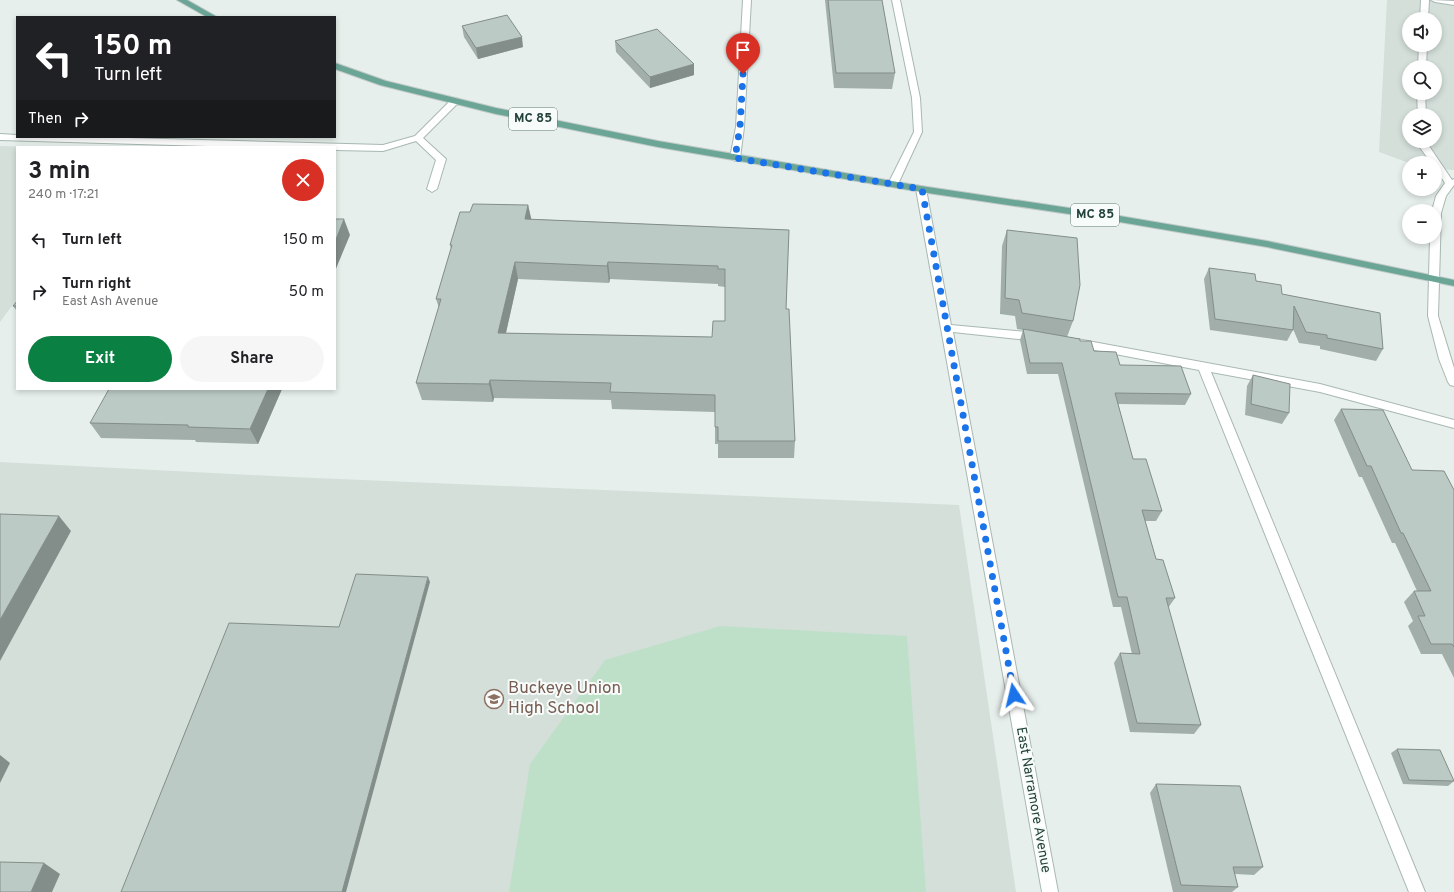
<!DOCTYPE html>
<html lang="en">
<head>
<meta charset="utf-8">
<style>
	:root { --surface:#fff; --page:#f6f6f6; --text:#202124; --muted:#757577; --accent:#0b8043 }
	body { margin:0; font-family:Overpass,sans-serif; background:var(--page); color:var(--text); height:100vh; display:flex; flex-direction:column; font-size:15px; white-space:nowrap }
	* { box-sizing:border-box; margin:0 }
	p { font-size:13px; color:var(--muted) }
	.icon { flex:none; width:22px; height:22px; fill:none; stroke:currentColor; stroke-width:2; stroke-linecap:round; stroke-linejoin:round }
	.map { position:relative; flex:1; overflow:hidden }
	.side { position:absolute; left:16px; top:146px; width:320px; height:244px; display:flex; flex-direction:column; background:var(--surface); border-radius:0px; box-shadow:0 2px 6px #0003 }
	.side>* { flex:none }
	.banner { position:absolute; left:16px; top:16px; width:320px; height:122px; border-radius:0px; box-shadow:0 2px 6px #0003; background:#202124; color:#fff; overflow:hidden }
	.tools { position:absolute; left:1402px; top:12px; display:grid; gap:8px }
	.tools a { display:grid; place-items:center; width:40px; height:40px; border-radius:50%; background:var(--surface); box-shadow:0 2px 6px #0003; font-size:20px }
	.pin { position:absolute; display:grid; place-items:center; width:34px; height:34px; color:#fff; margin:-41px -17px; border-radius:50% 50% 50% 0; rotate:-45deg; box-shadow:0 0 4px #0007 }
	.pin .icon { rotate:45deg }
	.me { position:absolute; width:44px; margin:-22px; rotate:350deg; stroke-linejoin:round; filter:drop-shadow(0 0 3px #0008) }
	.turn { display:flex; align-items:center; gap:14px; height:84px; padding:0 12px; font-size:18px }
	.turn .icon { width:52px; height:52px; stroke-width:2.5 }
	.turn b { display:block; font-size:28px; line-height:34px }
	.then { display:flex; align-items:center; height:38px; padding:0 12px; background:#0003; gap:8px; font-size:15px }
	.round { display:grid; place-items:center; flex:none; width:42px; height:42px; border-radius:21px; background:var(--page) }
	.overview { display:flex; align-items:center; justify-content:space-between; height:68px; padding:0 12px }
	h1 { font-size:24px; font-weight:700; line-height:30px }
	.primary-button { display:flex; gap:8px; margin-top:auto; padding:8px 12px }
	.primary-button a { flex:1; height:46px; border-radius:24px; background:var(--accent); color:#fff; font-size:16px; font-weight:700; line-height:46px; text-align:center }
	.primary-button a+a { background:var(--page); color:var(--text) }
	ul { padding:0; list-style:none }
	li { display:flex; align-items:center; gap:12px; height:52px; padding:0 12px }
	li div { flex:1 }
	li b { display:block; font-size:15px }
	li em { font-style:normal }
	.map>svg:first-child { display:block }
	.built { fill:#d4dfda; fill-rule:evenodd }
	.green { fill:#bfe0c8 }
	.lines { fill:none; stroke-linecap:round; stroke-linejoin:round }
	.minor-casing { stroke:#a8b8b2; stroke-width:2 }
	.major-casing { stroke:#c2cac8; stroke-width:2 }
	.minor { fill:#fff; fill-rule:evenodd }
	.major { fill:#6aa596; fill-rule:evenodd }
	.wall { fill:#a1aea9; fill-rule:evenodd }
	.shaded-wall { fill:#838d89 }
	.building { fill:#bbcac4; stroke:#838d89; fill-rule:evenodd }
	.route { stroke:#1a73e8; stroke-width:7; stroke-dasharray:0 12.6 }
	.labels { text-anchor:middle; dominant-baseline:central; stroke-width:4; stroke-linejoin:round; paint-order:stroke }
	.shield { fill:#f7fbf9; stroke:#637a73; stroke-width:1 }
	.shield-label { font-size:13px; font-weight:bold; fill:#24423a }
	.street-label { font-size:14px; fill:#24423a; stroke:#f7fbf9 }
	.near-education-label { font-size:17px; fill:#785e54; stroke:#f7fbf9; text-anchor:start }
</style>
</head>
<body>
<div class="map">
<svg width="1454" height="892" viewBox="0 0 1454 892">
	<rect width="100%" height="100%" fill="#e6efeb"/>
	<g class="built">
		<path d="M1387 0H1454V170L1435 169V163H1409L1379 152ZM1409 19H1435V45H1409ZM1409 67H1435V93H1409ZM1409 115H1435V141H1409Z"/>
		<polygon points="0,146 44,147 17,147 17,299 0,322"/>
		<polygon points="0,462 292,477 959,505 1016,892 0,892"/>
	</g>
	<polygon class="green" points="720,626 907,636 926,892 509,892 530,764 605,660"/>
	<g class="lines">
		<defs>
			<g id="minor">
				<polygon points="743,0 751,0 744,127 740,158 735,161 730,158 736,127"/>
				<polygon points="892,0 900,0 920,98 922,132 898,184 893,187 888,184 914,132 912,98"/>
				<polygon points="1421,0 1429,0 1428,19 1420,19"/>
				<polygon points="1431,0 1454,1 1454,5 1435,2"/>
				<polygon points="1419,45 1427,45 1426,67 1418,67"/>
				<polygon points="1417,93 1425,93 1426,115 1418,115"/>
				<polygon points="455,98 458,99 459,101 458,103 423,138 446,159 437,189 432,192 427,189 436,160 416,141 383,151 335,150 335,147 242,147 0,140 0,134 17,135 17,137 91,137 383,145 415,136 452,99"/>
				<polygon points="1419,141 1429,141 1429,146 1452,180 1454,179 1454,185 1446,196 1441,213 1438,316 1454,368 1454,386 1450,385 1448,382 1439,359 1428,316 1430,237 1435,237 1435,211 1432,211 1436,196 1445,183 1435,168 1435,163 1431,163 1419,146"/>
				<polygon points="921,186 926,189 951,325 1038,333 1042,334 1043,337 1042,340 1038,341 953,332 1058,892 1042,892 916,189"/>
				<polygon points="1077,339 1320,384 1454,420 1454,428 1320,392 1211,372 1425,892 1409,892 1199,370 1073,346 1071,343 1073,340"/>
			</g>
			<g id="major">
				<polygon points="177,0 187,0 217,17 207,17"/>
				<polygon points="335,63 386,81 496,108 658,141 921,186 1096,212 1267,241 1454,280 1454,286 1267,247 1096,218 921,192 658,147 496,114 380,85 335,69"/>
			</g>
		</defs>
		<use href="#minor" class="minor-casing"/>
		<use href="#major" class="major-casing"/>
		<use href="#minor" class="minor"/>
		<use href="#major" class="major"/>
	</g>
	<g class="wall">
		<polygon points="825,0 882,0 895,73 892,89 834,88"/>
		<polygon points="462,26 523,47 478,59 464,37"/>
		<polygon points="615,41 694,75 650,88 616,52"/>
		<path d="M528 205 531 219 789 230 786 309 795 441 794 458H718V444H715V412L612 409 611 400 494 398 493 402 422 400 416 383 439 308 436 299 451 249 450 245ZM518 279 609 283 610 279 718 284V286L725 287V321L712 337 506 333Z"/>
		<polygon points="1007,230 1073,321 1067,337 1080,341 1094,351 1120,365 1191,394 1185,405 1118,404 1133,459 1162,511 1156,521 1145,521 1156,559 1175,598 1168,608 1201,725 1194,734 1130,732 1114,663 1120,653 1132,654 1121,607 1113,607 1058,374 1027,374 1020,340 1023,330 1017,329 1015,316 1000,314 1002,246"/>
		<polygon points="1209,268 1256,281 1282,294 1383,349 1376,361 1320,349 1320,346 1299,343 1293,329 1293,330 1287,341 1210,330 1204,279"/>
		<polygon points="17,301 17,311 13,306"/>
		<polygon points="1253,375 1289,413 1282,424 1245,415 1247,386"/>
		<polygon points="282,389 258,444 196,442 195,440 101,438 90,423"/>
		<polygon points="1341,409 1412,470 1454,490 1454,678 1442,654 1421,654 1408,626 1413,621 1404,602 1414,591 1417,591 1395,543 1392,543 1362,477 1359,477 1334,420"/>
		<polygon points="1397,749 1454,781 1448,786 1403,784 1391,753"/>
		<polygon points="1156,784 1263,867 1254,875 1235,874 1238,887 1232,892 1173,892 1150,793"/>
	</g>
	<g class="shaded-wall">
		<polygon points="522,37 523,47 478,59 476,48"/>
		<polygon points="694,64 694,75 650,88 650,77"/>
		<polygon points="528,205 532,222 525,219"/>
		<polygon points="344,219 350,235 335,271 335,242"/>
		<polygon points="515,262 518,279 502,350 498,333"/>
		<polygon points="608,262 610,279 609,283 607,266"/>
		<polygon points="490,380 494,398 493,402 489,384"/>
		<polygon points="268,389 282,389 258,444 250,429"/>
		<polygon points="59,516 71,531 0,661 0,620"/>
		<polygon points="428,577 430,582 346,892 342,892"/>
		<polygon points="0,755 10,763 0,783"/>
		<polygon points="44,863 60,874 52,892 31,892"/>
	</g>
	<g class="building">
		<polygon points="828,0 882,0 895,73 836,73"/>
		<polygon points="507,15 522,37 476,48 462,26"/>
		<polygon points="657,29 694,64 650,77 615,41"/>
		<path d="M473 204 528 205 525 219 789 230 786 309H789L795 441H718V427H715V395L610 392 611 383 490 380 489 384 416 383 441 299H436L452 245H450L460 212H470ZM515 262 607 266 608 262 718 266V269H725V321H713L712 337 498 333Z"/>
		<polygon points="335,219 344,219 335,242"/>
		<polygon points="1007,230 1077,238 1080,285 1073,321 1022,313 1019,300 1005,298"/>
		<polygon points="1209,268 1255,274 1256,281 1281,285 1282,294 1380,313 1383,349 1327,338 1327,335 1306,332 1294,306 1293,330 1215,319"/>
		<polygon points="17,301 17,306 13,306"/>
		<polygon points="1023,329 1080,339 1080,341 1091,341 1094,351 1116,352 1120,365 1181,366 1191,394 1115,393 1133,459 1146,459 1162,511 1142,510 1156,559 1163,560 1175,598 1166,598 1201,725 1137,723 1120,653 1140,654 1127,597 1118,597 1062,363 1030,363"/>
		<polygon points="1253,375 1290,384 1289,413 1251,404"/>
		<polygon points="109,389 268,389 250,429 188,427 188,425 90,423"/>
		<polygon points="1341,409 1383,410 1412,470 1444,471 1454,490 1454,647 1452,644 1431,644 1418,616 1425,616 1414,591 1431,591 1403,533 1401,533 1371,466 1367,466"/>
		<polygon points="0,514 59,516 0,620"/>
		<polygon points="356,574 428,577 342,892 121,892 229,623 339,627"/>
		<polygon points="1397,749 1440,750 1454,781 1409,780"/>
		<polygon points="1156,784 1240,786 1263,867 1233,867 1238,887 1181,885"/>
		<polygon points="0,862 44,863 31,892 0,892"/>
	</g>
	<g class="lines">
		<polyline class="route" points="743,74 740,127 735,158 922,189 1014,695"/>
	</g>
	<defs>
		<symbol id="school-ring" viewBox="-11 -11 22 22"><circle r="9.5" fill="#f7fbf9" stroke="#8d6e63" stroke-width="1.5"/><path d="M0-5L7-2L0 1L-7-2ZM-4 1L0 2.5L4 1V4Q0 6-4 4Z" fill="#8d6e63"/></symbol>
	</defs>
	<g fill-rule="evenodd">
		<use href="#school-ring" x="483" y="688" width="22" height="22"/>
	</g>
	<g class="labels">
		<g class="shield">
			<rect x="509" y="108" width="48" height="22" rx="3"/>
			<rect x="1071" y="204" width="48" height="22" rx="3"/>
		</g>
		<g class="shield-label">
			<text x="533" y="119">MC 85</text>
			<text x="1095" y="215">MC 85</text>
		</g>
		<g class="street-label">
			<text transform="translate(1033 800) rotate(80)">East Narramore Avenue</text>
		</g>
		<g class="near-education-label">
			<text x="508" y="689">Buckeye Union<tspan x="508" dy="20">High School</tspan></text>
		</g>
	</g>
</svg>
<div class="tools">
<a><svg class="icon" aria-label="sound" viewBox="0 0 24 24"><path d="M4 9h4l5-4v14l-5-4H4zM17 9q2 3 0 6"/></svg></a>
<a><svg class="icon" aria-label="search" viewBox="0 0 24 24"><circle cx="10" cy="10" r="6"/><path d="M15 15l6 6"/></svg></a>
<a><svg class="icon" aria-label="layers" viewBox="0 0 24 24"><path d="M12 4l9 5-9 5-9-5zM3 14l9 5 9-5"/></svg></a>
<a>+</a>
<a>−</a>
</div>
<div class="pin" style="left:743px;top:74px;background:#d93025"><svg class="icon" aria-label="arrive" viewBox="0 0 24 24"><path d="M6 21V4h12l-3 4 3 4H6"/></svg></div>
<svg class="me" style="left:1014px;top:695px" viewBox="-20 -20 40 40"><path d="M0-17L14 15 0 8-14 15z" fill="#1a73e8" stroke="#fff" stroke-width="4"/></svg>
<div class="banner">
<div class="turn"><svg class="icon" aria-label="left" viewBox="0 0 24 24"><path d="M17 20v-9H6M10 6l-5 5 5 5"/></svg><div><b>150 m</b>Turn left</div></div>
<div class="then">Then<svg class="icon" aria-label="right" viewBox="0 0 24 24"><path d="M7 20v-9h11M14 6l5 5-5 5"/></svg></div>
</div>
<section class="side">
<div class="overview"><div><h1>3 min</h1><p>240 m · 17:21</p></div><a class="round" style="background:#d93025;color:#fff"><svg class="icon" aria-label="close" viewBox="0 0 24 24"><path d="M6 6l12 12M18 6L6 18"/></svg></a></div>
<ul>
<li><svg class="icon" aria-label="left" viewBox="0 0 24 24"><path d="M17 20v-9H6M10 6l-5 5 5 5"/></svg><div><b>Turn left</b></div><em>150 m</em></li>
<li><svg class="icon" aria-label="right" viewBox="0 0 24 24"><path d="M7 20v-9h11M14 6l5 5-5 5"/></svg><div><b>Turn right</b><p>East Ash Avenue</p></div><em>50 m</em></li>
</ul>
<div class="primary-button"><a>Exit</a><a>Share</a></div>
</section>
</div>
</body>
</html>
